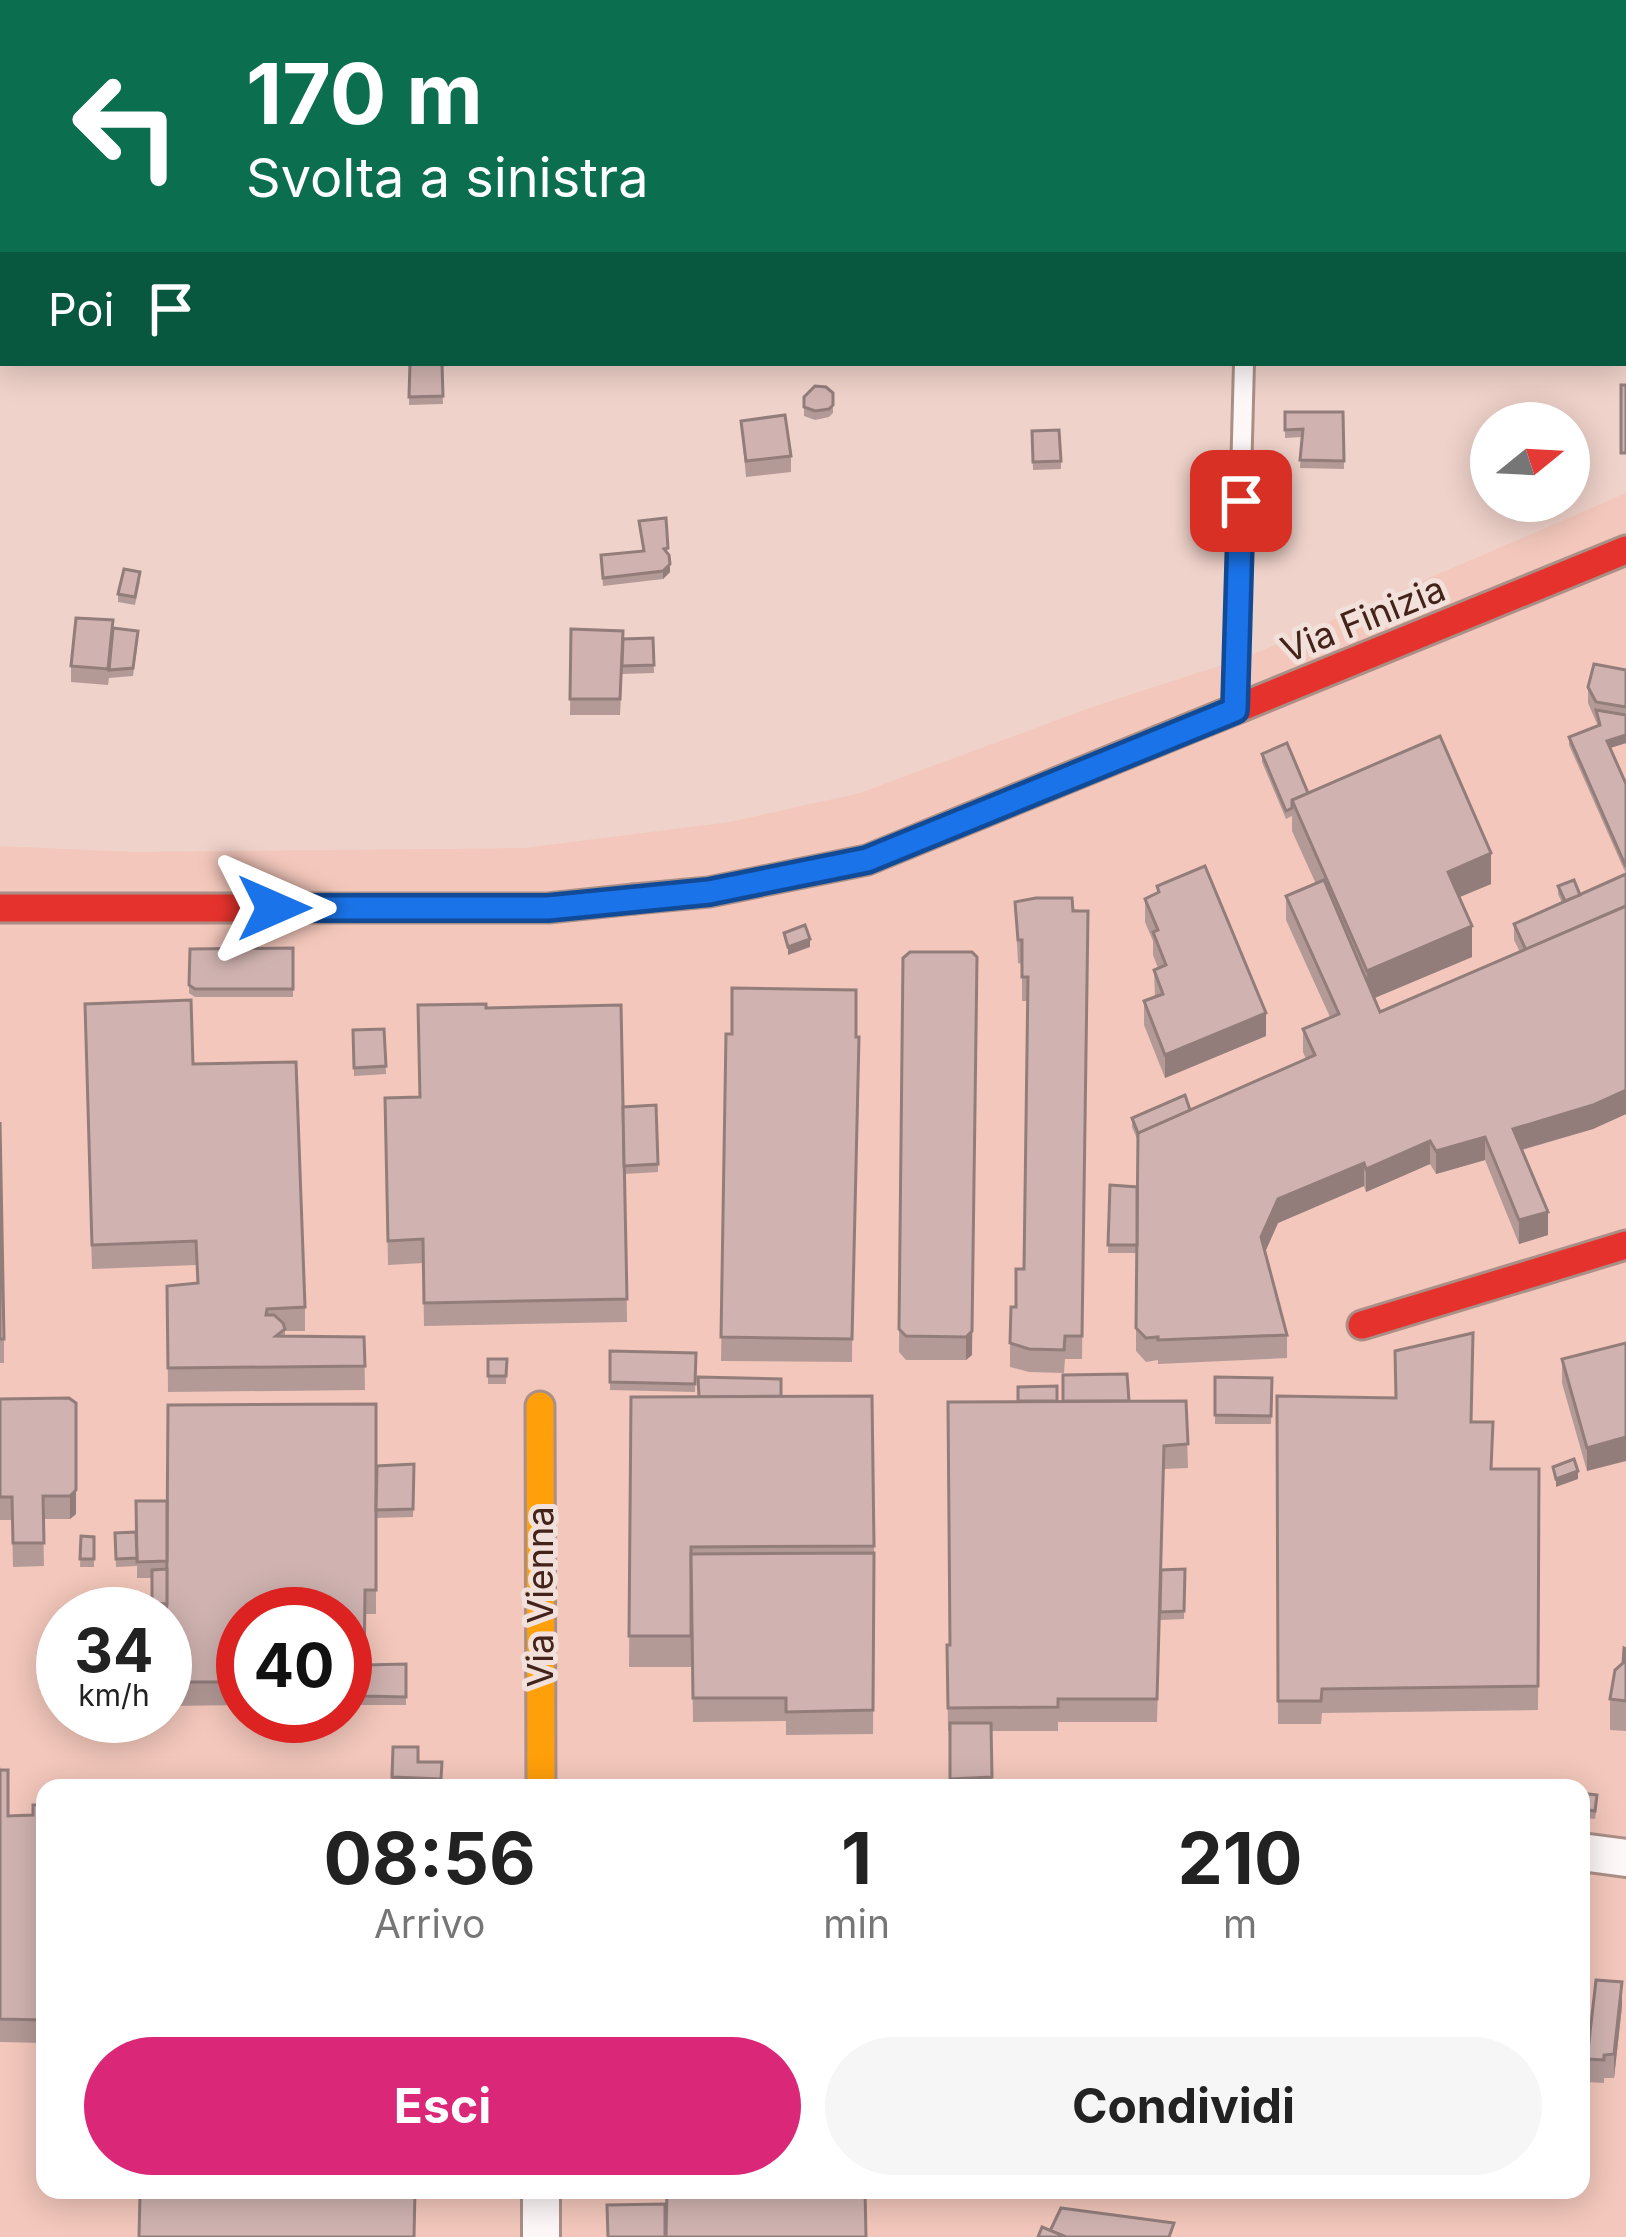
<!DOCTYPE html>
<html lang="it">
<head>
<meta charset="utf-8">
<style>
	:root { --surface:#fff; --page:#f6f6f6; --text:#222; --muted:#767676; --accent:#db2777 }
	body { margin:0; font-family:Inter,sans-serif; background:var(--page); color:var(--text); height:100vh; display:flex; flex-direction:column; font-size:45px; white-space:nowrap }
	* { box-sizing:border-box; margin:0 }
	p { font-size:39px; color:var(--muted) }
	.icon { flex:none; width:66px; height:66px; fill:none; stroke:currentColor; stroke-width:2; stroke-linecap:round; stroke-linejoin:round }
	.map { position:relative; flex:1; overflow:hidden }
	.drawer { position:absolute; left:36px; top:1779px; width:1554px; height:420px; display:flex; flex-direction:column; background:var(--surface); border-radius:24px; box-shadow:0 6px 30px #0003 }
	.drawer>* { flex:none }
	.guide { position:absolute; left:0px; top:0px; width:1626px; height:366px; box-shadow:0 6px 30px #0003; background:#0b6e4f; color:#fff; overflow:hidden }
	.needle { width:78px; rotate:72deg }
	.controls { position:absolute; left:1470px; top:402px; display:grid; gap:24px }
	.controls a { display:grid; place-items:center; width:120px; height:120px; border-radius:50%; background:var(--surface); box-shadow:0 6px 30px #0003; font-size:60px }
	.speed { position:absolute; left:36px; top:1587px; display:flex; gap:24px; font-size:60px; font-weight:700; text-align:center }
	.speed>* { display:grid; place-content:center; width:156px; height:156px; border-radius:50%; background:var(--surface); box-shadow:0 6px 30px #0003; line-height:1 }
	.speed small { font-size:30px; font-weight:400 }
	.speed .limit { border:18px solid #d22; background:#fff; color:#111 }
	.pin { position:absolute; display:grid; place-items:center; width:102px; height:102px; color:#fff; margin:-51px; border-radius:24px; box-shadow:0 6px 18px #0006 }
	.me { position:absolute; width:132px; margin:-66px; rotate:90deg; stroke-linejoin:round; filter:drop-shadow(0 0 9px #0008) }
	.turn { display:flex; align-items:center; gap:42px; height:252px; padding:0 48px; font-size:54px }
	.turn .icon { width:156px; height:156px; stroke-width:2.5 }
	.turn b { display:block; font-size:84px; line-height:102px }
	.then { display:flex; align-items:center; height:114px; padding:0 48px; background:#0003; gap:24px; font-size:45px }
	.eta { display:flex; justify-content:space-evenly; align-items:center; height:204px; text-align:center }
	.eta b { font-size:72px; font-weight:700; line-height:84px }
	.action { display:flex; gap:24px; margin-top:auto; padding:24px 48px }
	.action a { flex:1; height:138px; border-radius:72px; background:var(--accent); color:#fff; font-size:48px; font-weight:700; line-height:138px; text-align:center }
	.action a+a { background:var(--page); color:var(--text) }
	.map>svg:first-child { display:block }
	.built { fill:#f3c7bb; fill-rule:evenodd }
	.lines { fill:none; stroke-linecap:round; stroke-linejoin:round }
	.lane-casing { stroke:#aa8f87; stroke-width:24 }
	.street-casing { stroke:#aa8f87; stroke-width:42 }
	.fast-casing { stroke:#aa8f87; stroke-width:33 }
	.slow-casing { stroke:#aa8f87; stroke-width:33 }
	.jam-casing { stroke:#aa8f87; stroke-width:33 }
	.lane { stroke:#fdf8f7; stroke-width:18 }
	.street { stroke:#fdf8f7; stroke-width:36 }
	.fast { stroke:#30b455; stroke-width:27 }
	.slow { stroke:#ff9f0a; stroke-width:27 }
	.jam { stroke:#e5322d; stroke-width:27 }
	.wall { fill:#b39a97 }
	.shaded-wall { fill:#927d7b }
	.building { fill:#d0b3b0; stroke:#927d7b; stroke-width:3 }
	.route-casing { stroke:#114b97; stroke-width:30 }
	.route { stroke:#1a73e8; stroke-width:21 }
	.labels { text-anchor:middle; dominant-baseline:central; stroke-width:10; stroke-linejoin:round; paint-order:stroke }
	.street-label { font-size:36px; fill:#43231a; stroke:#f2e1db }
</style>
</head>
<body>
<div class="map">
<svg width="1626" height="2237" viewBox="0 0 1626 2237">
	<rect width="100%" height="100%" fill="#efd2ca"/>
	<path class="built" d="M1626 493V2237H0V846L134 852 524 848 730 822 860 793 1092 707 1247 657ZM63 1614H165V1716H63ZM243 1614H345V1716H243ZM45 1788H1581V2190H45Z"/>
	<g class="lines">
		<defs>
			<g id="lane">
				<polyline points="1245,0 1245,3"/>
				<polyline points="1235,706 1244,363"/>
			</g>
			<g id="street">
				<polyline points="1581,1852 1626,1858"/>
				<polyline points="541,2190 541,2237"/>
			</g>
			<polyline id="fast" points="634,899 709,892 867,860 1160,740"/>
			<polyline id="slow" points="540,1406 541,1788"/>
			<g id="jam">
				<polyline points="1160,740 1626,550"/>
				<polyline points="0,908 548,908 634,899"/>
				<polyline points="1362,1325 1626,1245"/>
			</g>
		</defs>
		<use href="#lane" class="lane-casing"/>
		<use href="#street" class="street-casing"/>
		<use href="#fast" class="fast-casing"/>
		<use href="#slow" class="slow-casing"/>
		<use href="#jam" class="jam-casing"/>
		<use href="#lane" class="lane"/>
		<use href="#street" class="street"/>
		<use href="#fast" class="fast"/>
		<use href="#slow" class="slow"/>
		<use href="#jam" class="jam"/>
	</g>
	<g class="wall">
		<polygon points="410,363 442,364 443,404 409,405"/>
		<polygon points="833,393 833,413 829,417 815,420 804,416 804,397"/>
		<polygon points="1285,412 1343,412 1344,469 1300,468 1302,437 1285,438"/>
		<polygon points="741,421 791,456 791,472 746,477"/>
		<polygon points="1032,431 1061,461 1061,469 1033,470"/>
		<polygon points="639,521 668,554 670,572 663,579 603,586 601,555 643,551"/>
		<polygon points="140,581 135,605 118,602 118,594"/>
		<polygon points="113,628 138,639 133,676 109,678 108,685 71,682 71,666"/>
		<polygon points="571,629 623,639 653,638 654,673 622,674 620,715 570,715"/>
		<polygon points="1626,670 1626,743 1610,748 1626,784 1626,1114 1593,1129 1522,1150 1548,1235 1519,1244 1485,1160 1436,1174 1430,1164 1366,1192 1364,1186 1278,1223 1265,1252 1287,1335 1287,1358 1158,1364 1158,1360 1146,1362 1136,1351 1136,1253 1108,1253 1110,1185 1137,1187 1138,1141 1132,1127 1132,1118 1190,1110 1306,1059 1303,1052 1303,1029 1330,1017 1286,920 1286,896 1316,884 1292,831 1292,816 1286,819 1262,762 1262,754 1308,793 1491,884 1459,897 1472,957 1375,998 1380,1012 1520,952 1514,940 1514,924 1562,903 1558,894 1558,886 1580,895 1626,874 1569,745 1569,737 1598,726 1588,703 1588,687"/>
		<polygon points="1157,886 1266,1036 1165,1078 1144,1025 1144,1001 1155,997 1154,970 1158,968 1153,955 1153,941 1145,922 1145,899 1157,893"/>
		<polygon points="1015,902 1088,911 1082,1359 1065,1359 1064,1373 1029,1372 1010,1367 1010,1343 1024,1269 1028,1001 1022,1001 1022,964 1018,963"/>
		<polygon points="293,948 293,997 195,997 189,993 190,949"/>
		<polygon points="903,958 972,1355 966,1360 906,1360 899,1352"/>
		<polygon points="856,990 852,1362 721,1361 726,1034 732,1034"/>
		<polygon points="486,1008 623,1107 658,1164 658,1172 625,1174 627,1322 424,1326 423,1263 388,1265 385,1098 420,1097"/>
		<polygon points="85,1028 193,1064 305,1307 305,1331 285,1331 285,1336 364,1337 365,1390 168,1392 167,1286 197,1283 196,1265 92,1269"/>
		<polygon points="384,1029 386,1074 354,1076 353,1030"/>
		<polygon points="0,1122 4,1339 4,1363 0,1363"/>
		<polygon points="1626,1343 1587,1471 1562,1383 1562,1359"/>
		<polygon points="610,1351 696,1353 695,1392 610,1390"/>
		<polygon points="488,1359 507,1359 506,1384 488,1384"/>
		<polygon points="1215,1377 1272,1378 1271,1424 1215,1424"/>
		<polygon points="872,1396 874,1553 873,1734 786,1735 786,1721 693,1722 691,1577 691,1667 629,1667 631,1397"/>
		<polygon points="1277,1396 1472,1422 1492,1469 1539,1469 1538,1710 1322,1713 1321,1724 1278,1724"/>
		<polygon points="69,1398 76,1514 70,1519 43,1519 44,1566 13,1567 12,1520 0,1520 0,1399"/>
		<polygon points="1057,1401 1186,1401 1188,1468 1164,1469 1161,1570 1185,1569 1184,1619 1160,1620 1160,1612 1157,1722 1058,1722 1058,1731 991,1731 992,1785 950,1787 950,1731 948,1731 947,1645 950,1645"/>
		<polygon points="414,1464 413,1517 376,1518 376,1614 365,1614 364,1681 406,1664 406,1705 345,1705 345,1614 243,1614 243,1705 166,1706 167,1612 152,1611 152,1578 137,1578 137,1566 116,1567 115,1533 376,1510"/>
		<polygon points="81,1536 94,1537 94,1567 80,1567"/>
		<polygon points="1626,1649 1626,1731 1610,1730 1610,1699 1623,1663"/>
		<polygon points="393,1747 418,1762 442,1762 441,1787 392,1785"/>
		<polygon points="0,1766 8,1816 33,1815 45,1805 45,2043 0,2042"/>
		<polygon points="1581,1793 1597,1803 1595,1819 1581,1817"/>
		<polygon points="1622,2006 1614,2078 1604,2078 1604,2083 1587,2082 1587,2059"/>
	</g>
	<g class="shaded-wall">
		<polygon points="670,564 670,572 663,579 663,571"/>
		<polygon points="1626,735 1626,743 1607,749 1607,741"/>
		<polygon points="1491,853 1491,884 1448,902 1448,872"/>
		<polygon points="1472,926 1472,957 1367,1001 1367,971"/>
		<polygon points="810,939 810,947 788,955 788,947"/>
		<polygon points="977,980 972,1355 966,1360 966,1337"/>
		<polygon points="1266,1013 1266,1036 1165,1078 1165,1055"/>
		<polygon points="1626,1090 1626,1114 1593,1129 1513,1152 1513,1129"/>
		<polygon points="1485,1137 1485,1160 1436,1174 1436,1151"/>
		<polygon points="1430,1141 1430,1164 1366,1192 1366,1169"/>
		<polygon points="1364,1163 1364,1186 1278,1223 1261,1261 1261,1237 1278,1199"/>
		<polygon points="1548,1212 1548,1235 1519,1244 1519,1220"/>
		<polygon points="1626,1437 1626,1461 1587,1471 1587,1448"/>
		<polygon points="1578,1471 1578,1479 1556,1487 1556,1479"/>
		<polygon points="76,1490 76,1514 70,1519 70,1496"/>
		<polygon points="1622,1982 1622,2006 1614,2078 1614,2054"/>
	</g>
	<g class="building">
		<polygon points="3,18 3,43 0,39 0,22"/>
		<rect x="1623" y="116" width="3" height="67"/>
		<polygon points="410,363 442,364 443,396 409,397"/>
		<rect x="1621" y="385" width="5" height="68"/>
		<polygon points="815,386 826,387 833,393 833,405 829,409 815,411 804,407 804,397"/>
		<polygon points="1285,412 1343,412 1344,461 1300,460 1303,429 1285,430"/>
		<polygon points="785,415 791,456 746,461 741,421"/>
		<polygon points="1059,430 1061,461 1033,462 1032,431"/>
		<polygon points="666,518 668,548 664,549 669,555 670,564 663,571 603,578 601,555 644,551 639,521"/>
		<polygon points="124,569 140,572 135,597 118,594"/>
		<polygon points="76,618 113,620 108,669 71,666"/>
		<polygon points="113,628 138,631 133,668 109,670"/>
		<polygon points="571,629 623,631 620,699 570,699"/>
		<polygon points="653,638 654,665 622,666 623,639"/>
		<polygon points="1594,664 1626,670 1626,707 1596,702 1588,687"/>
		<polygon points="1596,710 1626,715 1626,735 1607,741 1626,784 1626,867 1569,737 1600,725"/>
		<polygon points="1440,736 1491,853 1448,872 1472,926 1367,971 1292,800"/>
		<polygon points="1287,743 1308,793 1292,800 1292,808 1286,811 1262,754"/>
		<polygon points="1205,866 1266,1013 1165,1055 1144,1001 1163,994 1154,970 1166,965 1153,932 1158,930 1145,899 1159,892 1157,886"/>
		<polygon points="1626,874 1626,906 1526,950 1514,924"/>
		<polygon points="1324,880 1380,1012 1626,906 1626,1090 1593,1105 1513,1129 1548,1212 1519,1220 1485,1137 1436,1151 1430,1141 1366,1169 1364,1163 1278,1199 1261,1237 1287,1335 1158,1340 1158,1337 1146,1338 1136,1328 1138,1133 1315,1055 1303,1029 1339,1014 1286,896"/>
		<polygon points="1574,880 1580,895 1565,901 1558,886"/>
		<polygon points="1036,898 1072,898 1073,911 1088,911 1082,1336 1065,1336 1064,1350 1029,1349 1010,1343 1011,1307 1016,1307 1016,1269 1024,1269 1028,977 1022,977 1022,940 1018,940 1015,902"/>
		<polygon points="805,925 810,939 788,947 784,933"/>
		<polygon points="293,948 293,989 195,989 189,985 190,949"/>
		<polygon points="910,952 972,952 977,957 972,1331 966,1337 906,1336 899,1329 903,958"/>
		<polygon points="732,988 856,990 856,1037 859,1037 852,1339 721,1337 726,1034 732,1034"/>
		<polygon points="191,1000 193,1064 296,1062 305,1307 267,1309 266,1315 274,1315 283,1323 285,1329 276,1336 364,1337 365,1366 168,1368 167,1286 198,1283 196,1241 92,1245 85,1004"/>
		<polygon points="486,1004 486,1008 621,1005 627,1299 424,1303 423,1239 388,1241 385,1098 420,1097 418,1005"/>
		<polygon points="384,1029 386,1066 354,1068 353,1030"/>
		<polygon points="1185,1095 1190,1110 1138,1133 1132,1118"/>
		<polygon points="656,1105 658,1164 624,1166 623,1107"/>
		<polygon points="0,1122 4,1339 0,1339"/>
		<polygon points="1110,1185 1137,1187 1137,1245 1108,1245"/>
		<polygon points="1473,1333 1471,1422 1493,1422 1491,1469 1539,1469 1538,1686 1322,1689 1321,1701 1278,1701 1277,1396 1396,1398 1395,1351"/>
		<polygon points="1626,1343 1626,1437 1587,1448 1562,1359"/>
		<polygon points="610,1351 696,1353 695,1384 610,1382"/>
		<polygon points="488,1359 507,1359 506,1376 488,1376"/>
		<polygon points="1127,1374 1129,1401 1063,1401 1063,1375"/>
		<polygon points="698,1377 781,1379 781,1396 699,1397"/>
		<polygon points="1215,1377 1272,1378 1271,1416 1215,1415"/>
		<polygon points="1057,1386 1057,1401 1018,1401 1018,1387"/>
		<polygon points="872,1396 874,1546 691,1547 691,1636 629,1636 631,1397"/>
		<polygon points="69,1398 76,1403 76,1490 70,1496 43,1496 44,1543 13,1543 12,1497 0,1497 0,1399"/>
		<polygon points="1186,1401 1188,1444 1164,1446 1157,1699 1058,1699 1058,1707 948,1708 947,1645 950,1645 948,1402"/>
		<polygon points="376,1404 376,1590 365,1590 364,1681 345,1681 345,1614 243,1614 243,1682 166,1682 168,1405"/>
		<polygon points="1574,1459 1578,1471 1556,1479 1553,1467"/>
		<polygon points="414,1464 413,1509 376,1510 377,1466"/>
		<polygon points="136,1501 167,1501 167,1561 137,1562"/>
		<polygon points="136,1532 137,1558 116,1559 115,1533"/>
		<polygon points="81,1536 94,1537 94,1559 80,1559"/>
		<polygon points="874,1553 873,1710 786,1712 786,1698 693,1698 691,1554"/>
		<polygon points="167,1569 167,1604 152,1603 152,1570"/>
		<polygon points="1185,1569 1184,1611 1160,1612 1161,1570"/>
		<rect x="108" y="1607" width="26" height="7"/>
		<polygon points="1624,1648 1626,1649 1626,1701 1610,1699 1615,1670 1623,1663"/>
		<polygon points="406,1664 406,1697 364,1696 365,1665"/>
		<polygon points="950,1723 991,1723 992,1777 950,1779"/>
		<polygon points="393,1747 418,1747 418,1762 442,1762 441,1779 392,1777"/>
		<polygon points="0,1770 8,1770 8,1816 33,1815 33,1805 45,1805 45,2020 0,2019"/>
		<polygon points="1581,1793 1597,1795 1595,1811 1581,1809"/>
		<polygon points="1596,1980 1622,1982 1614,2054 1604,2055 1604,2060 1587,2059"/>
		<polygon points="149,2190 415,2190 414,2237 139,2237 140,2194 149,2196"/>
		<polygon points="667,2190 865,2190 866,2237 666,2237"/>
		<polygon points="665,2204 665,2237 608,2237 607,2205"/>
		<polygon points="1061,2208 1174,2223 1169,2237 1066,2237 1050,2231"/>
		<polygon points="1042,2227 1066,2237 1038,2237"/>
	</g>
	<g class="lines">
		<defs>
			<polyline id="route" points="274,908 548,908 709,892 867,860 1235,710 1241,501"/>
		</defs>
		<use href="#route" class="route-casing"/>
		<use href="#route" class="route"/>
	</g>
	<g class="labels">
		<g class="street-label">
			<text transform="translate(1363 619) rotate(-22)">Via Finizia</text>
			<text transform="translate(540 1597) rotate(-90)">Via Vienna</text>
		</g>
	</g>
</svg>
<div class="controls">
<a><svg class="needle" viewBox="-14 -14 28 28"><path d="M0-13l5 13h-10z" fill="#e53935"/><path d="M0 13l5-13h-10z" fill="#767676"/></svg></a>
</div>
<div class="speed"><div>34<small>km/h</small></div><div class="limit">40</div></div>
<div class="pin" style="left:1241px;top:501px;background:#d93025"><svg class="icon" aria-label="arrive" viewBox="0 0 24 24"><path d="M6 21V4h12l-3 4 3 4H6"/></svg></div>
<svg class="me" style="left:274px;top:908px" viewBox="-20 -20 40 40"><path d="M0-17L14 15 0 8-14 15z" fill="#1a73e8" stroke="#fff" stroke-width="4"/></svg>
<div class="guide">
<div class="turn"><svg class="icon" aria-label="left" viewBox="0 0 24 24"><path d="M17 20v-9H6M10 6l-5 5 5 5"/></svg><div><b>170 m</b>Svolta a sinistra</div></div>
<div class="then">Poi<svg class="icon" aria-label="arrive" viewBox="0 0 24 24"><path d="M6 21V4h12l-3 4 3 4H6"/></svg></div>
</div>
<section class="drawer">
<div class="eta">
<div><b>08:56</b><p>Arrivo</p></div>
<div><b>1</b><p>min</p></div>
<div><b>210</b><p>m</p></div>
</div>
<div class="action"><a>Esci</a><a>Condividi</a></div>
</section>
</div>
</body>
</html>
